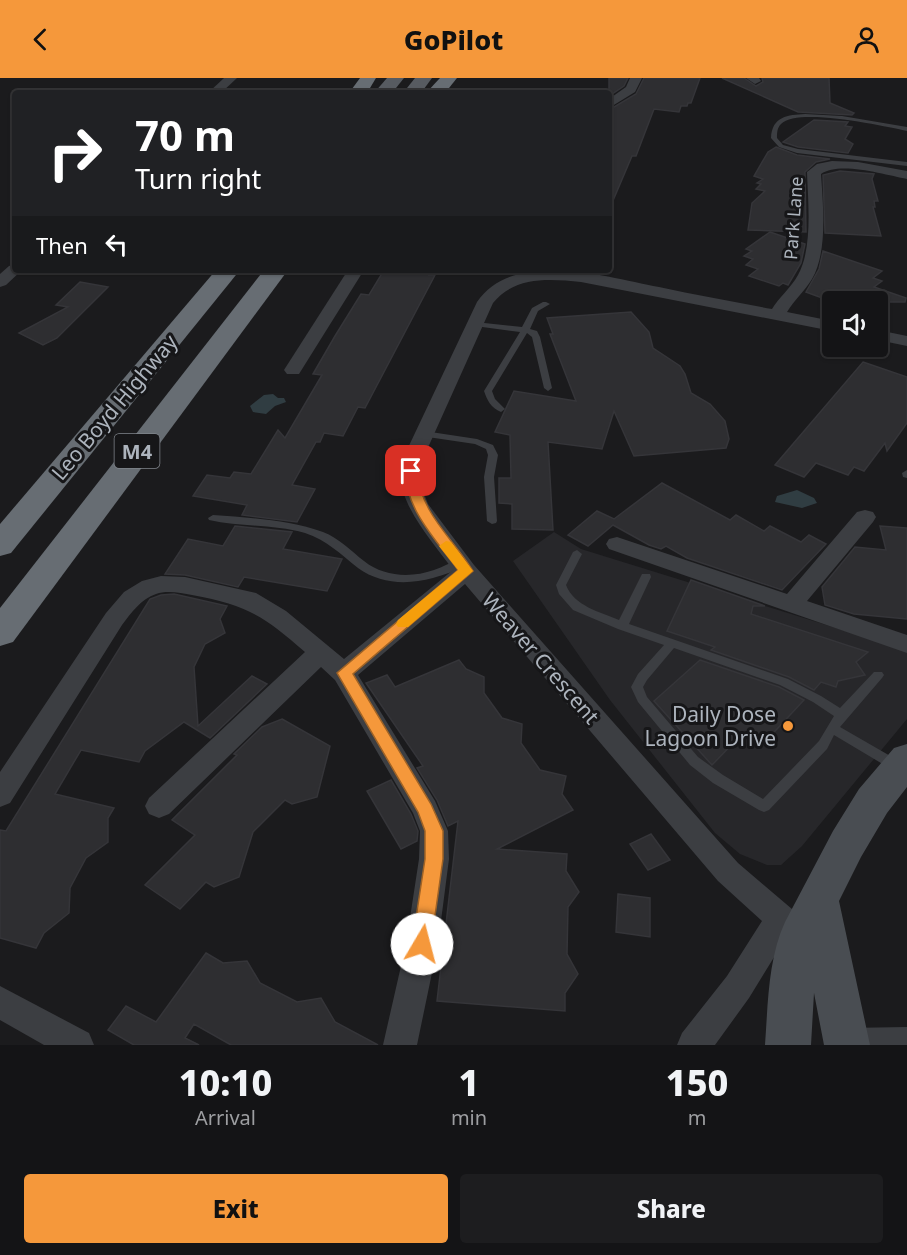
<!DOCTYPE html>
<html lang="en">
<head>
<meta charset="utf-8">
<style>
	:root { --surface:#141416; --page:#1d1d1f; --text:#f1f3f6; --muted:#9d9ea1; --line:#333335; --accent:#f5983b }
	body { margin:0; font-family:"Noto Sans",sans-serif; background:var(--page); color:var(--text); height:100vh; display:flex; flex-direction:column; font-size:22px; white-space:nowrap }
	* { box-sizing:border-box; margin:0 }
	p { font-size:20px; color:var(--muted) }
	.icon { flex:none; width:33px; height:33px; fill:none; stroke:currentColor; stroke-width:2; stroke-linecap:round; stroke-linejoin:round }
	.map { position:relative; height:967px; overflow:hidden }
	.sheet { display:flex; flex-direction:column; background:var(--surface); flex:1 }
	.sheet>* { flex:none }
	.guide { position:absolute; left:12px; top:12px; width:600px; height:183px; border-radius:6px; box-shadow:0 2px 4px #0004,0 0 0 2px var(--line); background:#202124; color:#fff; overflow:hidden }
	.fabs { position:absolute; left:822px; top:213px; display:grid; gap:12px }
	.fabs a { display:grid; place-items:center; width:66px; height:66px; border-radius:6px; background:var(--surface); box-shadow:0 2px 4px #0004,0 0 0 2px var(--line); font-size:30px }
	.pin { position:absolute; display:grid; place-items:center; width:51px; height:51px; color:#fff; margin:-26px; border-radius:12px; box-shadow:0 3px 9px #0006 }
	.me { position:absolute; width:66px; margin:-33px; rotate:8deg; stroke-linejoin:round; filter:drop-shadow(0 0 4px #0008) }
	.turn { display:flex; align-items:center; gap:21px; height:126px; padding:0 24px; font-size:27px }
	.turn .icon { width:78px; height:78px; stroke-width:2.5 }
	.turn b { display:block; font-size:42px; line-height:51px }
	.then { display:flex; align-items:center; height:57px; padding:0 24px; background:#0003; gap:12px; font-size:22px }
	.eta { display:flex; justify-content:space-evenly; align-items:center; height:102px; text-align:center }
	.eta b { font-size:36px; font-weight:800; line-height:42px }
	.action { display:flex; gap:12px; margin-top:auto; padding:12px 24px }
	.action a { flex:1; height:69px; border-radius:6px; background:var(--accent); color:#111; font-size:24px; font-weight:800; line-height:69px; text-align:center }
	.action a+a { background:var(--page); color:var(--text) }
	header { display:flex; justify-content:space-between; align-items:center; height:78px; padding:0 24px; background:var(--accent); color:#111; font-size:27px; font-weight:800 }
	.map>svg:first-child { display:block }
	.built { fill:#27272a }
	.water { fill:#303d42 }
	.building { fill:#2e2e31; stroke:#353539; stroke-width:1.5 }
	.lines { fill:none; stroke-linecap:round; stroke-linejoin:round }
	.lane { fill:#3c3e42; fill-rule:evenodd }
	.street { fill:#3c3e42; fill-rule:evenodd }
	.secondary { fill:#494d52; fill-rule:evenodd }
	.primary { fill:#575b61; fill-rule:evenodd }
	.highway { fill:#676d73; fill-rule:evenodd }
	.route { fill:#f5983b; stroke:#9f6326; stroke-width:1.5 }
	.slow { fill:#f59e0b }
	.poi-dot { fill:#f5983b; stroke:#161618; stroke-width:2 }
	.labels { text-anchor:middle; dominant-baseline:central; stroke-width:6; stroke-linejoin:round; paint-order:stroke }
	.far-street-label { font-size:18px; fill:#adb4bd; stroke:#161618 }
	.shield { fill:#161618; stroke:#80858c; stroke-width:1.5 }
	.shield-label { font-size:20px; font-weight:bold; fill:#adb4bd }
	.street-label { font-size:21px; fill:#adb4bd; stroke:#161618 }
	.poi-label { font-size:21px; fill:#adb4bd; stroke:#161618; text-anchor:end }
</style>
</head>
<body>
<header><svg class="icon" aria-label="back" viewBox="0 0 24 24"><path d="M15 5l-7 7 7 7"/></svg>GoPilot<svg class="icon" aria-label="person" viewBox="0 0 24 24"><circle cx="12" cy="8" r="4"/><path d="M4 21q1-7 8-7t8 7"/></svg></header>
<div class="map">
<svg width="907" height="967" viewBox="0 0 907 967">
	<rect width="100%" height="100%" fill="#1b1b1d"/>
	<polygon class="built" points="554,454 581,471 907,572 907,641 802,768 781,787 767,787 740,776 715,755 610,622 513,483"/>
	<g class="water">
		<polygon points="273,316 278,320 284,320 286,324 275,328 266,336 253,334 250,328 264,317"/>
		<polygon points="797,412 814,420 817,425 802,430 775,424 777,418"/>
	</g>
	<g class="building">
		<polygon points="609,0 628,0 624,8 609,18"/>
		<polygon points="644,0 700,0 691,25 688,25 687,28 681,28 679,34 654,31 636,78 632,78 609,132 609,32 636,16"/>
		<polygon points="722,0 744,0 756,8 763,4 762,0 829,0 830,25 854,35 852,37 798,34"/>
		<polygon points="814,42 848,44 845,48 852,49 845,61 853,66 848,75 798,69 783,64"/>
		<polygon points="776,69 797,77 830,81 816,84 805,94 806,154 748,152 752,125 765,113 756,111 761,106 757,105 763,101 754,98 768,74"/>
		<polygon points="840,93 874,96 872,101 878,123 874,123 875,129 873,129 881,158 825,155 823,97"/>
		<polygon points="770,154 805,166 801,185 788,207 783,205 779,208 749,198 758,191 746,187 753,181 744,178 752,173 746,171"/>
		<polygon points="823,173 882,193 873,200 882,203 874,209 906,220 905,224 842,224 834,220 830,223 806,214 819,191"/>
		<polygon points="384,192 431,192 429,197 435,197 365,330 358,329 343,358 324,355 320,364 316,364 292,407 315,411 297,444 242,437 247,427 193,418 207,397 230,400 234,394 251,396 278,352 285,360 322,297 313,296 335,258 361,216 369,217"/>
		<polygon points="80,204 108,209 57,260 43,267 19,255 68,229 56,227"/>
		<polygon points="631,234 649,254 653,270 680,288 685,296 691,315 710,326 725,343 729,361 726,370 634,378 614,333 602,371 548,364 553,452 512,451 512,426 499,425 499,400 511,400 510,357 495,354 514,313 576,323 550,256 553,256 547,240"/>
		<polygon points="863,284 907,299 907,345 887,373 885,365 864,393 854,389 848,397 816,385 804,399 775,387"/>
		<polygon points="662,405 730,442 736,437 764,453 770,448 801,464 809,457 826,466 782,512 687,480 666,468 661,471 649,467 613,447 588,468 568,457 597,433 614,441"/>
		<polygon points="235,448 292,454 283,471 342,481 327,513 244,499 238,509 185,497 165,496 188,461 223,468"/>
		<polygon points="880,448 907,450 907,541 854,536 825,527 822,509 855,469 886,472"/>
		<polygon points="691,502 765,528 753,528 751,536 868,574 856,584 865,597 838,603 836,609 821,604 814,612 789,599 711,572 715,569 667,553"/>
		<polygon points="174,516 227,528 220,541 225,555 205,566 194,589 198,648 252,598 267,606 210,660 184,644 145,673 139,684 81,672 55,716 114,730 108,740 108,764 86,780 70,810 69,835 44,855 36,870 0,860 0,752 6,753 150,521 161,517"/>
		<polygon points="459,582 466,591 484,599 484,615 502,640 522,646 521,665 540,692 566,698 562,716 573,732 497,771 567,776 566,793 579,814 568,829 567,876 578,896 565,915 565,933 437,923 458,743 448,748 437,722 417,690 423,688 366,605 387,597 395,609"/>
		<polygon points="700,582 779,609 804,622 763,666 744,654 712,687 654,623"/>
		<polygon points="282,641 330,668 317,719 292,726 285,722 253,754 239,799 214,809 206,804 180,831 145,807 195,757 172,742 237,677 234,676 262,649"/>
		<polygon points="391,702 411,736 418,753 417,763 401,771 367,713"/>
		<polygon points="651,756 670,782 648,792 630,766"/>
		<polygon points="618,816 650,820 650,859 616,854"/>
		<polygon points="206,875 223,885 247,883 260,905 297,924 321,920 335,944 378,967 231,967 194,946 185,960 199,967 134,967 108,952 126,928 156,944"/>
	</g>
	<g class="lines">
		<g class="lane">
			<path d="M805 36 842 38 907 49V53C883 48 798 29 781 46 777 50 777 55 777 60L783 67 798 71 907 84V88L797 75 779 69 771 60C772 38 788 37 805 36Z"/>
			<path d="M543 224H546L550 226 538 233 530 251 537 253 540 259 552 310 548 313 544 310 532 259 527 255 492 313 495 321 505 331 501 334C491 330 487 322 484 313L520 254 475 248 471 246 475 244 522 249 532 230Z"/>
			<polygon points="424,353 477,361 493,367 498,377 494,399 497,443 496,445 492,446 487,443 484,399 488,377 486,371 475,366 421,358 419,356 421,354"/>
			<polygon points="907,392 907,400 903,399 902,395"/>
			<path d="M213 437C250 440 288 441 323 454 339 460 351 473 364 483 384 499 411 500 434 492 443 489 451 484 460 481L465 485C458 493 443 497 433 500 407 507 380 506 358 490 340 476 327 462 305 455 273 446 240 449 209 442L208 440Z"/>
			<path d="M577 472 582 476 566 507C574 528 600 534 619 542L642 496H650L651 499 629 546 788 601 821 618 840 630 874 594H882L884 597 882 600 840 649 899 683 901 687 899 691 895 692 891 691 834 657 827 671 769 732 764 734 759 732 713 705 690 687 638 624 631 609 638 596 664 567 618 551 573 532 559 516 556 507 573 474ZM674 570 780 607 813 624 834 638 819 663 763 721 723 697 698 679 647 619 643 609 647 602Z"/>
		</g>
		<g class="street">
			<polygon points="224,0 237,0 221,15 208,15"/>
			<polygon points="630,0 642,0 635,14 609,30 609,21 626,9"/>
			<polygon points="746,0 759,0 761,3 755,6"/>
			<path d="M832 83 858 84 907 93V101C885 97 840 83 821 96 823 126 828 174 812 201 805 213 794 222 787 234L832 243V253L581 204C549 201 515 198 493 225L426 374 421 393 422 410 428 426 474 487 738 785 819 854 824 864 819 874 808 879 797 874 784 863 749 920 715 967H677L682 955 727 898 762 843 718 803 465 506 358 597 435 723 448 753 449 781 438 866 417 967H383L406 866 419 781 420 753 413 735 335 602 321 589 169 736 159 740 149 736 145 728 149 720 305 574C264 538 247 527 192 517 181 515 167 512 156 516 141 521 131 535 122 547L10 725 0 729V694L106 535 124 514 142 503 161 498 185 499 256 515 286 533 344 581 453 492C434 465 397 426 401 392 402 386 404 380 406 374L477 224C515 170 605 199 659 209 696 217 734 224 772 231 779 219 791 210 798 197 813 170 808 124 807 94L817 86Z"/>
			<polygon points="15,186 15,192 22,192 6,207 0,209 0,196 9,188"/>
			<polygon points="348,192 364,192 299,296 287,296 284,292"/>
			<polygon points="878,252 907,258 907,268 878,262"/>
			<polygon points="865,432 873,434 876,439 873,444 807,523 907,557 907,575 609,471 606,466 609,461 617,459 787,516 857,434"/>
			<polygon points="0,908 89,955 94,967 44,967 0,942"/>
			<polygon points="907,949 907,967 830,967 835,955 847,950"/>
		</g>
		<path class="secondary" d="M907 666V709L887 735 861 779 839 823 870 967H824L814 915 811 967H765C768 926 768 881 785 844L833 753 859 711 894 670Z"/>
		<g class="primary">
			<polygon points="387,0 404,0 392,15 374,15"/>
			<polygon points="415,0 432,0 421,15 403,15"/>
		</g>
		<g class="highway">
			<polygon points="360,0 376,0 367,15 349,15"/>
			<polygon points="440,0 457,0 445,15 426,15"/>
			<polygon points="216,192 240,192 11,475 0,478 0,446"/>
			<polygon points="264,192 288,192 13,564 0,568 0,530"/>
		</g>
	</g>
	<path class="route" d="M411 389 418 393C419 434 452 459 473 493L353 596 431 726 443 753V781L431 866 428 872 422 874 415 872 412 866 425 781V753L418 734 337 595 458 492C436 462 406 432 405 393Z"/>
	<polygon class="slow" points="446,463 451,464 473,493 408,549 398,549 396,546 398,542 458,492 439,468"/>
	<circle class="poi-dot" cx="788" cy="648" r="6"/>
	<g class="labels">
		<g class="far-street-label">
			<text transform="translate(793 140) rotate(-86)">Park Lane</text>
		</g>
		<rect class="shield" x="114.5" y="356" width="45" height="34" rx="4.5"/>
		<g class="shield-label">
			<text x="137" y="373">M4</text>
		</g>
		<g class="street-label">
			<text transform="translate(114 329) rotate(-50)">Leo Boyd Highway</text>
			<text transform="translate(541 580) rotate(49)">Weaver Crescent</text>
		</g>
		<g class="poi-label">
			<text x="776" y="636">Daily Dose<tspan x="776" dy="24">Lagoon Drive</tspan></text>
		</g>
	</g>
</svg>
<div class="fabs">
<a><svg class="icon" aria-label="sound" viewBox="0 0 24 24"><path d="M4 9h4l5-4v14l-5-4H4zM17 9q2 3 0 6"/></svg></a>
</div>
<div class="pin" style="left:411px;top:393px;background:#d93025"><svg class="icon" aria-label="arrive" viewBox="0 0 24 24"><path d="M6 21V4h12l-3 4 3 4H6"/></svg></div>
<svg class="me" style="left:422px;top:866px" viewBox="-20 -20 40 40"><circle r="19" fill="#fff"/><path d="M0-13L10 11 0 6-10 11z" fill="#f5983b"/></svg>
<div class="guide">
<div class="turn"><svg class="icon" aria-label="right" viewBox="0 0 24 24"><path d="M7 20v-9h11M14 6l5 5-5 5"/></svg><div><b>70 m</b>Turn right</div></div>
<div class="then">Then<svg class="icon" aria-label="left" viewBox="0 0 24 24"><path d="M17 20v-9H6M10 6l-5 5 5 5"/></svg></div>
</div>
</div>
<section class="sheet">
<div class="eta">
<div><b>10:10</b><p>Arrival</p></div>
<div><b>1</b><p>min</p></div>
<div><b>150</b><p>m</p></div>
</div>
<div class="action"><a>Exit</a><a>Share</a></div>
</section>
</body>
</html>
